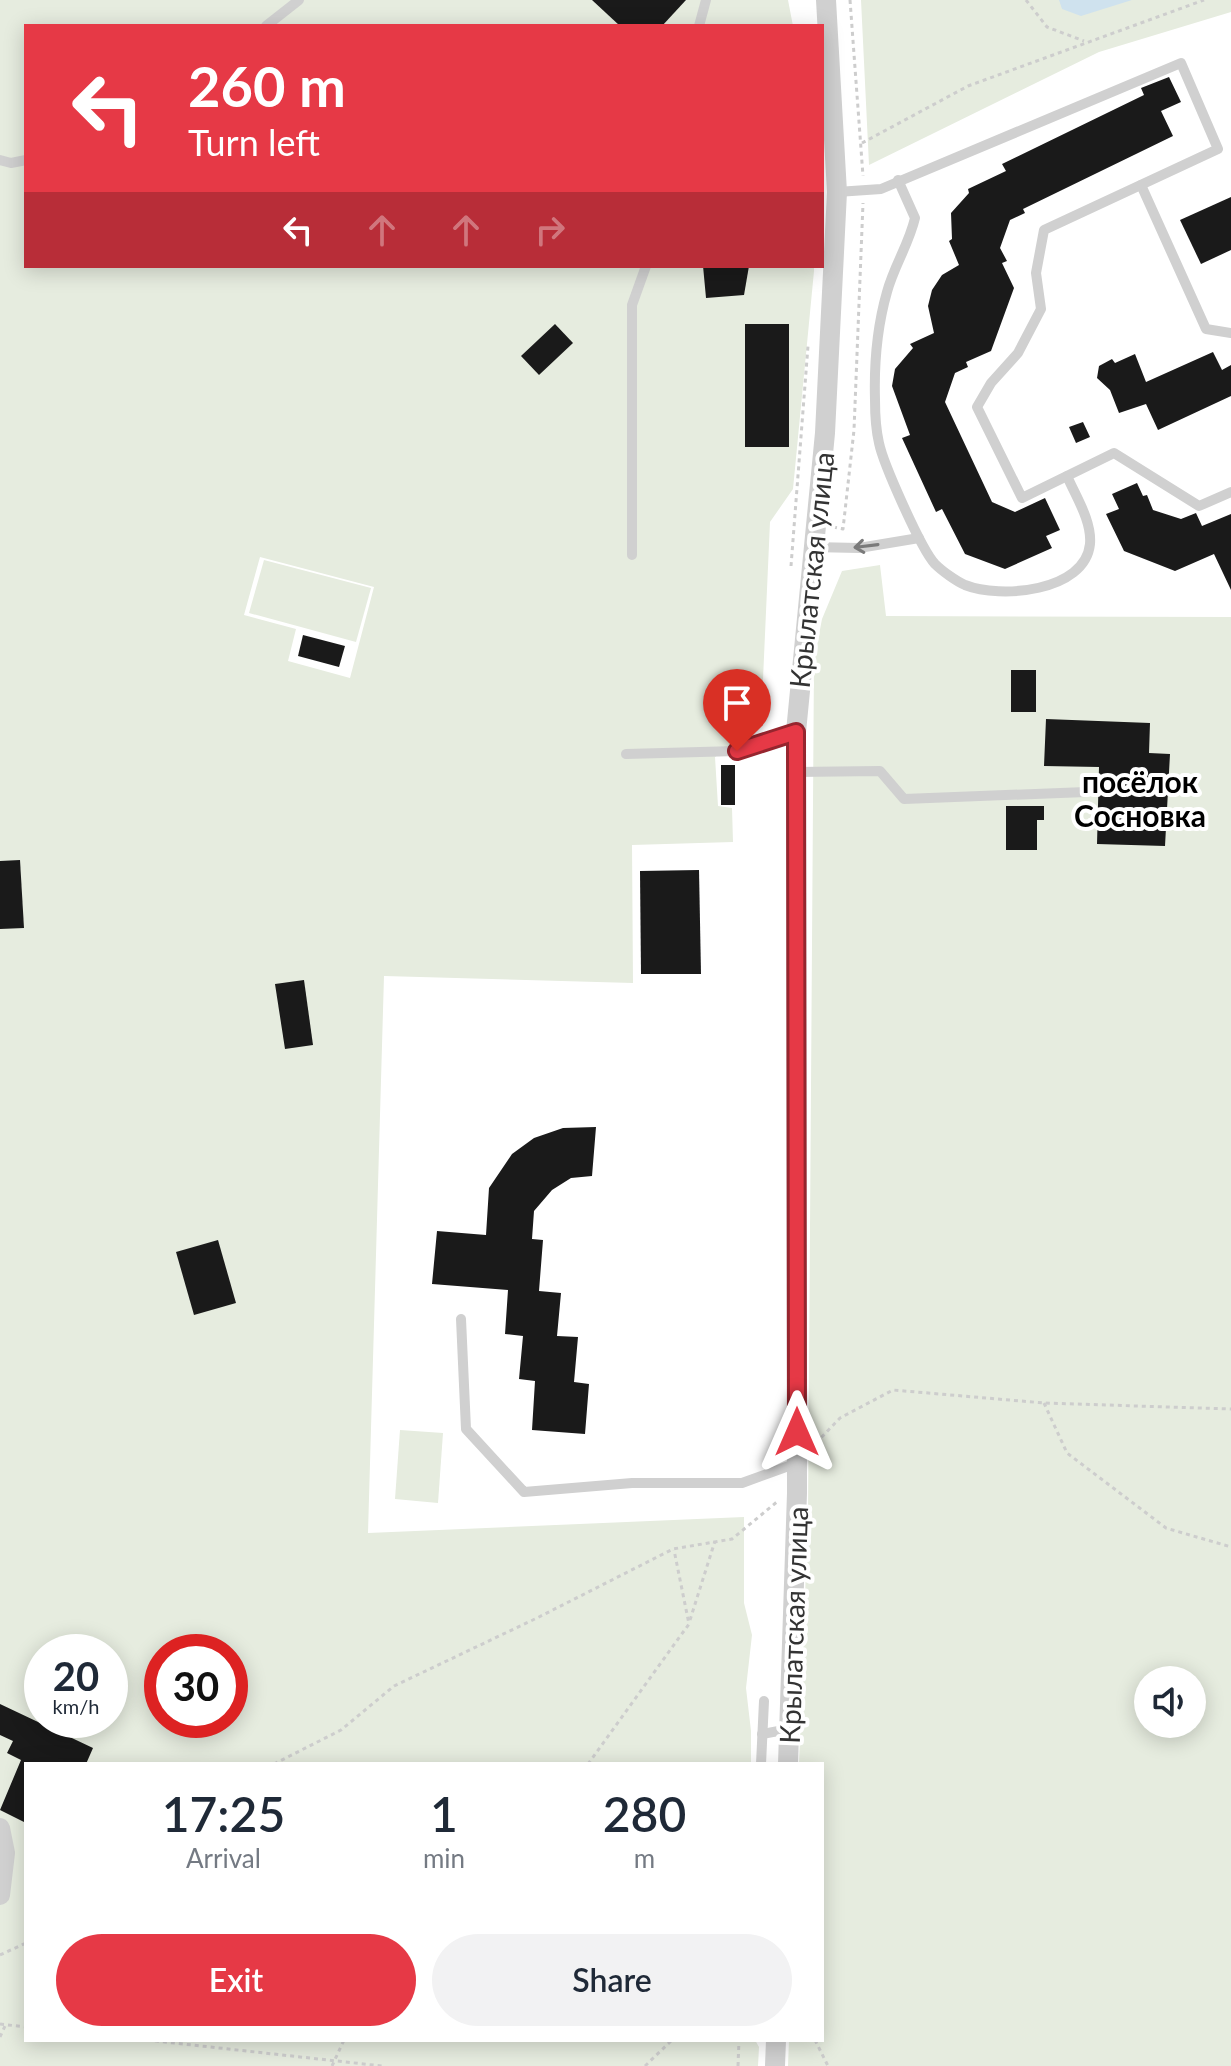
<!DOCTYPE html>
<html lang="en">
<head>
<meta charset="utf-8">
<style>
	:root { --surface:#fff; --page:#f2f2f3; --text:#1f2937; --muted:#747a83; --accent:#e63946 }
	body { margin:0; font-family:Lato,sans-serif; background:var(--page); color:var(--text); height:100vh; display:flex; flex-direction:column; font-size:30px; white-space:nowrap }
	* { box-sizing:border-box; margin:0 }
	p { font-size:26px; color:var(--muted) }
	.icon { flex:none; width:44px; height:44px; fill:none; stroke:currentColor; stroke-width:2; stroke-linecap:round; stroke-linejoin:round }
	.map { position:relative; flex:1; overflow:hidden }
	.drawer { position:absolute; left:24px; top:1762px; width:800px; height:280px; display:flex; flex-direction:column; background:var(--surface); border-radius:0px; box-shadow:0 4px 20px #0003 }
	.drawer>* { flex:none }
	.guide { position:absolute; left:24px; top:24px; width:800px; height:244px; border-radius:0px; box-shadow:0 4px 20px #0003; background:#e63946; color:#fff; overflow:hidden }
	.tools { position:absolute; left:1134px; top:1666px; display:grid; gap:16px }
	.tools a { display:grid; place-items:center; width:72px; height:72px; border-radius:50%; background:var(--surface); box-shadow:0 4px 20px #0003; font-size:40px }
	.speed { position:absolute; left:24px; top:1634px; display:flex; gap:16px; font-size:40px; font-weight:700; text-align:center }
	.speed>* { display:grid; place-content:center; width:104px; height:104px; border-radius:50%; background:var(--surface); box-shadow:0 4px 20px #0003; line-height:1 }
	.speed small { font-size:20px; font-weight:400 }
	.speed .limit { border:12px solid #d22; background:#fff; color:#111 }
	.pin { position:absolute; display:grid; place-items:center; width:68px; height:68px; color:#fff; margin:-82px -34px; border-radius:50% 50% 50% 0; rotate:-45deg; box-shadow:0 0 8px #0007 }
	.pin .icon { rotate:45deg }
	.me { position:absolute; width:88px; margin:-44px; rotate:0deg; stroke-linejoin:round; filter:drop-shadow(0 0 6px #0008) }
	.turn { display:flex; align-items:center; gap:28px; height:168px; padding:0 32px; font-size:36px }
	.turn .icon { width:104px; height:104px; stroke-width:2.5 }
	.turn b { display:block; font-size:56px; line-height:68px }
	.lanes { display:flex; align-items:center; height:76px; padding:0 32px; background:#0003; justify-content:center; gap:40px; direction:ltr }
	.lanes .off { opacity:.35 }
	.eta { display:flex; justify-content:space-evenly; align-items:center; height:136px; text-align:center }
	.eta b { font-size:48px; font-weight:600; line-height:56px }
	.button { display:flex; gap:16px; margin-top:auto; padding:16px 32px }
	.button a { flex:1; height:92px; border-radius:48px; background:var(--accent); color:#fff; font-size:32px; font-weight:600; line-height:92px; text-align:center }
	.button a+a { background:var(--page); color:var(--text) }
	.map>svg:first-child { display:block }
	.green { fill:#e6ecdf; fill-rule:evenodd }
	.water { fill:#cfe2ee }
	.building { fill:#1a1a1a }
	.lines { fill:none; stroke-linecap:round; stroke-linejoin:round }
	.path { stroke:#cdcdcd; stroke-width:3; stroke-dasharray:4 4; stroke-linecap:butt }
	.lane { stroke:#d0d0d0; stroke-width:10 }
	.street { stroke:#d0d0d0; stroke-width:20 }
	.oneway { stroke:#7a7a7a }
	.route-casing { stroke:#96252e; stroke-width:20 }
	.route { stroke:#e63946; stroke-width:14 }
	.labels { text-anchor:middle; dominant-baseline:central; stroke-width:8; stroke-linejoin:round; paint-order:stroke }
	.street-label { font-size:28px; fill:#333; stroke:#fff }
	.neighbourhood-label { font-size:30px; font-weight:bold; fill:#000; stroke:#fff }
</style>
</head>
<body>
<div class="map">
<svg width="1231" height="2066" viewBox="0 0 1231 2066">
	<rect width="100%" height="100%" fill="#fff"/>
	<g class="green">
		<path d="M0 0H788L793 26H26V266H814V271L793 489 770 522 761 724 732 727 730 747 715 757 718 806 732 808 733 842 632 845 633 983 384 976 368 1533 744 1517V1603L752 1635 746 1688 751 1731V1764H26V2040H755L759 2047 758 2066H0ZM260 557 374 587 350 678 288 661 296 629 244 615ZM42 1652H110V1720H42ZM162 1652H230V1720H162Z"/>
		<polygon points="861,0 1231,0 1231,12 1099,52 869,165"/>
		<polygon points="264,560 371,588 356,642 249,613"/>
		<path d="M880 565 886 616 1231 617V2066H788L789 2040H822V1764H799L808 1513 814 661 822 619 842 571ZM1148 1680H1192V1724H1148Z"/>
		<polygon points="400,1430 443,1433 438,1503 395,1499"/>
	</g>
	<polygon class="water" points="1059,0 1132,0 1081,16 1062,9"/>
	<g class="building">
		<polygon points="592,0 686,0 662,26 620,26"/>
		<polygon points="1169,77 1181,102 1161,111 1173,136 1023,209 1025,213 1010,220 1000,248 1007,261 1002,263 1014,288 991,351 966,362 968,367 955,373 945,402 992,502 1015,512 1045,498 1060,530 1046,536 1052,548 1005,569 965,554 942,509 936,512 902,438 910,435 892,386 895,369 913,348 910,344 934,333 928,306 932,290 942,275 959,265 949,241 952,239 951,213 969,193 968,189 1006,171 1002,164 1144,95 1141,88"/>
		<polygon points="1231,197 1231,250 1201,264 1180,220"/>
		<polygon points="703,266 749,266 744,295 706,298"/>
		<polygon points="555,324 573,343 539,375 521,356"/>
		<rect x="745" y="324" width="44" height="123"/>
		<polygon points="1213,352 1222,370 1231,365 1231,396 1158,430 1146,404 1119,413 1110,390 1097,378 1099,366 1112,359 1115,363 1135,354 1146,382"/>
		<polygon points="1083,422 1090,437 1076,443 1069,427"/>
		<polygon points="1137,483 1143,496 1147,495 1153,510 1181,519 1196,513 1202,526 1231,514 1231,590 1214,554 1175,571 1124,551 1106,514 1119,509 1112,494"/>
		<polygon points="303,635 345,646 339,667 298,656"/>
		<rect x="1011" y="670" width="25" height="42"/>
		<polygon points="1046,719 1150,723 1149,753 1170,754 1165,846 1097,844 1099,767 1044,766"/>
		<rect x="721" y="765" width="14" height="40"/>
		<polygon points="1006,806 1044,806 1044,820 1037,820 1037,850 1006,850"/>
		<polygon points="20,860 24,928 0,929 0,861"/>
		<polygon points="699,870 701,974 641,974 640,871"/>
		<polygon points="304,980 313,1045 285,1049 275,984"/>
		<polygon points="596,1127 592,1176 571,1178 552,1190 534,1211 532,1239 543,1240 539,1291 561,1293 557,1336 578,1337 574,1382 589,1384 585,1434 532,1430 535,1381 519,1379 523,1336 505,1334 508,1290 432,1284 437,1231 486,1235 489,1188 512,1154 534,1138 563,1128"/>
		<polygon points="218,1240 236,1303 194,1315 176,1252"/>
		<polygon points="0,1704 93,1748 86,1764 26,1764 26,1823 0,1810 21,1760 7,1753 13,1741 0,1735"/>
	</g>
	<g class="lines">
		<g class="path">
			<polyline points="850,0 863,176"/>
			<polyline points="1026,0 1047,27 1084,41"/>
			<polyline points="862,143 968,86 1204,0"/>
			<polyline points="833,527 843,529 854,430 863,203"/>
			<polyline points="791,566 808,346"/>
			<polyline points="1044,1403 1067,1453 1166,1528 1231,1547"/>
			<polyline points="816,1443 840,1418 893,1390 1044,1403 1231,1409"/>
			<polyline points="690,1620 715,1541"/>
			<polyline points="274,1764 341,1730 394,1686 537,1618 673,1549 732,1539 778,1501"/>
			<polyline points="588,1764 689,1624 674,1550"/>
			<polyline points="0,1955 26,1943"/>
			<polyline points="0,2024 26,2027"/>
			<polyline points="0,2037 5,2026"/>
			<polyline points="147,2040 382,2066"/>
			<polyline points="815,2040 828,2066"/>
			<polyline points="332,2066 344,2040"/>
			<polyline points="645,2066 672,2040"/>
			<polyline points="738,2066 739,2040"/>
		</g>
		<g class="lane">
			<polyline points="266,26 299,0"/>
			<polyline points="699,26 706,0"/>
			<polyline points="0,160 11,163 26,160"/>
			<path d="M898 180 915 218C909 244 894 266 887 292 877 327 874 365 875 400 875 414 876 430 879 443 883 463 921 549 935 564 942 571 956 581 965 585 1000 599 1085 592 1090 544 1092 521 1076 497 1067 476"/>
			<polyline points="1141,185 1206,329 1231,333"/>
			<polyline points="837,192 881,189 1181,63 1218,149 1044,230 1036,273 1041,309 1018,353 991,383 977,407 1022,498 1114,453 1199,506 1231,492"/>
			<polyline points="812,547 859,548 919,538"/>
			<polyline points="632,555 632,305 646,266"/>
			<polyline points="626,754 737,751 796,732"/>
			<polyline points="796,772 880,771 904,799 1086,792"/>
			<polyline points="461,1319 466,1429 524,1492 632,1483 742,1483 797,1463"/>
			<polyline points="762,1734 789,1729"/>
			<polyline points="761,1764 764,1701"/>
		</g>
		<g class="street">
			<polyline points="788,1764 797,1493 796,732 825,433 837,192 826,0"/>
			<polyline points="0,1828 5,1853 0,1895"/>
			<polyline points="775,2066 776,2040"/>
		</g>
	</g>
	<defs><path id="oneway-shaft" d="M-6 0H5M1.5-3L5.5 0L1.5 3" fill="none" stroke-width="1.6" stroke-linecap="round" stroke-linejoin="round" transform="scale(2)"/></defs>
	<use class="oneway" href="#oneway-shaft" transform="translate(866 546) rotate(173)"/>
	<g class="lines">
		<defs>
			<polyline id="route" points="737,751 796,732 797,1432"/>
		</defs>
		<use href="#route" class="route-casing"/>
		<use href="#route" class="route"/>
	</g>
	<g class="labels">
		<g class="street-label">
			<text transform="translate(811 570) rotate(-84)">Крылатская улица</text>
			<text transform="translate(793 1625) rotate(-88)">Крылатская улица</text>
		</g>
		<g class="neighbourhood-label">
			<text x="1140" y="781">посёлок<tspan x="1140" dy="34">Сосновка</tspan></text>
		</g>
	</g>
</svg>
<div class="tools">
<a><svg class="icon" aria-label="sound" viewBox="0 0 24 24"><path d="M4 9h4l5-4v14l-5-4H4zM17 9q2 3 0 6"/></svg></a>
</div>
<div class="speed"><div>20<small>km/h</small></div><div class="limit">30</div></div>
<div class="pin" style="left:737px;top:751px;background:#d93025"><svg class="icon" aria-label="arrive" viewBox="0 0 24 24"><path d="M6 21V4h12l-3 4 3 4H6"/></svg></div>
<svg class="me" style="left:797px;top:1432px" viewBox="-20 -20 40 40"><path d="M0-17L14 15 0 8-14 15z" fill="#e63946" stroke="#fff" stroke-width="4"/></svg>
<div class="guide">
<div class="turn"><svg class="icon" aria-label="left" viewBox="0 0 24 24"><path d="M17 20v-9H6M10 6l-5 5 5 5"/></svg><div><b>260 m</b>Turn left</div></div>
<div class="lanes"><svg class="icon" aria-label="left" viewBox="0 0 24 24"><path d="M17 20v-9H6M10 6l-5 5 5 5"/></svg><svg class="icon off" aria-label="ahead" viewBox="0 0 24 24"><path d="M12 20V5M6 11l6-6 6 6"/></svg><svg class="icon off" aria-label="ahead" viewBox="0 0 24 24"><path d="M12 20V5M6 11l6-6 6 6"/></svg><svg class="icon off" aria-label="right" viewBox="0 0 24 24"><path d="M7 20v-9h11M14 6l5 5-5 5"/></svg></div>
</div>
<section class="drawer">
<div class="eta">
<div><b>17:25</b><p>Arrival</p></div>
<div><b>1</b><p>min</p></div>
<div><b>280</b><p>m</p></div>
</div>
<div class="button"><a>Exit</a><a>Share</a></div>
</section>
</div>
</body>
</html>
